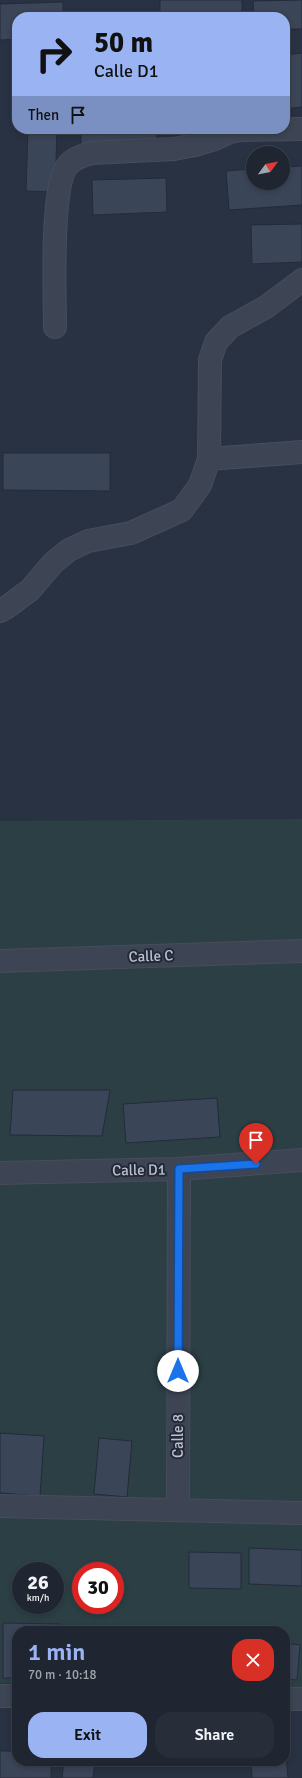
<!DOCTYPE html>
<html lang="en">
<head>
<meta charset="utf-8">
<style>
	:root { --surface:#1f2632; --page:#272e3a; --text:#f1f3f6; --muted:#a1a5ac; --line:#3c434d; --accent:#99b3f3 }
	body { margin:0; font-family:Signika,sans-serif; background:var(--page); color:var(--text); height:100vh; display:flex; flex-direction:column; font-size:15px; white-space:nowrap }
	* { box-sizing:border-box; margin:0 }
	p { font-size:13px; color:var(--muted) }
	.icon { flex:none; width:22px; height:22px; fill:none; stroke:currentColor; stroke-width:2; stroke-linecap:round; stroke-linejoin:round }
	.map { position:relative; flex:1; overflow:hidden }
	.details { position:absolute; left:12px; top:1626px; width:278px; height:140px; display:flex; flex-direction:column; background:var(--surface); border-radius:16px; box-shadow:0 2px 6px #0003,0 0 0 1px var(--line) }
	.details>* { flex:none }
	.banner { position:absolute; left:12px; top:12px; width:278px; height:122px; border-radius:16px; box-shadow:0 2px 6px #0003,0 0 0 1px var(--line); background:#99b3f3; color:#111; overflow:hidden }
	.needle { width:26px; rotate:58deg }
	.buttons { position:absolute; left:246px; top:146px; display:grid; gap:8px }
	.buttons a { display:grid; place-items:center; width:44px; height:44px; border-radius:50%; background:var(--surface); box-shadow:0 2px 6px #0003,0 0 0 1px var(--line); font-size:20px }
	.speed { position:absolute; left:12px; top:1562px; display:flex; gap:8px; font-size:20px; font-weight:700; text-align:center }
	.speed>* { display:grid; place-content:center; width:52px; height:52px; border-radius:50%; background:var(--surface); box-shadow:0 2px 6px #0003,0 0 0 1px var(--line); line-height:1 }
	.speed small { font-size:10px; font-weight:400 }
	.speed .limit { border:6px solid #d22; background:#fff; color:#111 }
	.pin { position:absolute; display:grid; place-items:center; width:34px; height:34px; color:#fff; margin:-41px -17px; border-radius:50% 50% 50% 0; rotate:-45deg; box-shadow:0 0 4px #0007 }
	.pin .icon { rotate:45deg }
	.me { position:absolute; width:44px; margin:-22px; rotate:0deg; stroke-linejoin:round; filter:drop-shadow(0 0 3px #0008) }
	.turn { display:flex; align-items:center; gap:14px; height:84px; padding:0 16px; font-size:18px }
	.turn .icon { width:52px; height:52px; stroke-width:2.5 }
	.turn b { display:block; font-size:28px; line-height:34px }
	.then { display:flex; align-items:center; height:38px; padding:0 16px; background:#0003; gap:8px; font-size:15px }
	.round { display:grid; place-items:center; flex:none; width:42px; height:42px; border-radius:16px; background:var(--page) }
	.head { display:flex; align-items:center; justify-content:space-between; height:68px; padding:0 16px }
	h1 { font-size:24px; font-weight:600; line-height:30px; color:var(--accent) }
	.action { display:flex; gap:8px; margin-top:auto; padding:8px 16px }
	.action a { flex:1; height:46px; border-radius:16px; background:var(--accent); color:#111; font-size:16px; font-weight:600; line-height:46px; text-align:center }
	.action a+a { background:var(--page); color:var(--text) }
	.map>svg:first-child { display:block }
	.green { fill:#2b3f44; fill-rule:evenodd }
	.building { fill:#3b4558; stroke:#242b3a }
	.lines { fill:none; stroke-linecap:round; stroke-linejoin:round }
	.minor-casing { stroke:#474d5c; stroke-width:24 }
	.minor { stroke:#3d4453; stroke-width:22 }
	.route-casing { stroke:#114b97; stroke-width:10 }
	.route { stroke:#1a73e8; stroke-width:7 }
	.labels { text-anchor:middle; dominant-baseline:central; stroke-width:4; stroke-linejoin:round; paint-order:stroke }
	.street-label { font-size:15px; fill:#bbc0cc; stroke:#222938 }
</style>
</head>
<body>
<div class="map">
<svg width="302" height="1778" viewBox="0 0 302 1778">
	<rect width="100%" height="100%" fill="#293243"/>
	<path class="green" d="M302 819V1688L285 1687V1631H17V1683H0V821ZM21 1571H55V1605H21ZM81 1571H115V1605H81Z"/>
	<g class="building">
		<rect x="160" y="0" width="82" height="17"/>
		<polygon points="302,0 302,29 285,29 285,17 254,17 253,1"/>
		<polygon points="63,2 63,17 17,17 17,39 0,40 0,4"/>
		<polygon points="302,53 302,107 285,109 285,55"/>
		<polygon points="28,129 57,129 55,192 26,191"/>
		<polygon points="81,129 156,129 157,145 81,145"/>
		<polygon points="302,166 302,205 229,210 226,171 253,169 253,183 283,183 283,167"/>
		<polygon points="166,178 167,212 93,215 92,180"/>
		<polygon points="302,224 302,262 252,264 251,225"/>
		<polygon points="3,453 110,453 110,491 3,490"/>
		<polygon points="13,1090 110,1090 102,1136 10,1135"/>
		<polygon points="217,1098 220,1137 126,1143 123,1104"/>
		<polygon points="0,1433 44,1436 40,1496 0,1493"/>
		<polygon points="99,1438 132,1441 127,1497 94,1494"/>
		<polygon points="249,1548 302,1550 302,1586 249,1584"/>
		<polygon points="189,1552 241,1553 241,1589 189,1588"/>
		<polygon points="3,1623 61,1624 61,1631 17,1631 17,1678 3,1678"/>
		<polygon points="285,1643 300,1645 297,1680 285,1679"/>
		<polygon points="285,1747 288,1778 252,1778 251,1761 285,1761"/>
		<polygon points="0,1751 17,1751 17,1761 51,1761 51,1778 0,1778"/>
		<polygon points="64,1761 95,1761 93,1778 62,1778"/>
	</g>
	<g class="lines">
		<defs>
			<g id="minor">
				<path d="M55 327C55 296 50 186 68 165 74 158 84 155 92 153L174 149 195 145 215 139 230 132 241 130 302 129"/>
				<polyline points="209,459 302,452"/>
				<polyline points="0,611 7,607 30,590 53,563 69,550 88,541 131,533 182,510 200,485 209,459 210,360 216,342 230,327 266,307 302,280"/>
				<polyline points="0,961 302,951"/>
				<polyline points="0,1173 179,1169 302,1160"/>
				<polyline points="0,1506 302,1513"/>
				<polyline points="178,1510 179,1169"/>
				<polyline points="0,1696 17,1696"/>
				<polyline points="285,1699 302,1699"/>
			</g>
		</defs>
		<use href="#minor" class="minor-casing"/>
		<use href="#minor" class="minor"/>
	</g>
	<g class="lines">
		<defs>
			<polyline id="route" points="178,1371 179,1169 256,1164"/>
		</defs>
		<use href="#route" class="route-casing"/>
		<use href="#route" class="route"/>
	</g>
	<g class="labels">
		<g class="street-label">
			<text transform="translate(151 956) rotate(-2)">Calle C</text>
			<text transform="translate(139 1170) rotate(-1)">Calle D1</text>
			<text transform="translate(178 1436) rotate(-90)">Calle 8</text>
		</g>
	</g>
</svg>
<div class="buttons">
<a><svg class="needle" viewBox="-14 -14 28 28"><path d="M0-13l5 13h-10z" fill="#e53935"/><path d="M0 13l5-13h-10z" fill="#a1a5ac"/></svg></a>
</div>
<div class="speed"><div>26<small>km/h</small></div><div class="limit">30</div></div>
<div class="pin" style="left:256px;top:1164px;background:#d93025"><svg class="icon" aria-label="arrive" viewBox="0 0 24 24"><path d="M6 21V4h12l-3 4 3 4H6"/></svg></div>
<svg class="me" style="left:178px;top:1371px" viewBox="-20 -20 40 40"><circle r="19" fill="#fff"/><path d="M0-13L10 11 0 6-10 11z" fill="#1a73e8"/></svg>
<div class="banner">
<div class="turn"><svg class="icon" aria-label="right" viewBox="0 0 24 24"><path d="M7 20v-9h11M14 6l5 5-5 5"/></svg><div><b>50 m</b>Calle D1</div></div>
<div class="then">Then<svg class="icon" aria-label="arrive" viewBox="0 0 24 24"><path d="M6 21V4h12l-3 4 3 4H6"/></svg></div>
</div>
<section class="details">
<div class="head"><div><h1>1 min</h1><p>70 m · 10:18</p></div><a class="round" style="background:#d93025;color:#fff"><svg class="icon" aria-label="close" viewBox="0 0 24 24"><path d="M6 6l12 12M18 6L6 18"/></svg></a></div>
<div class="action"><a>Exit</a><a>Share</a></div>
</section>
</div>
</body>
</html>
